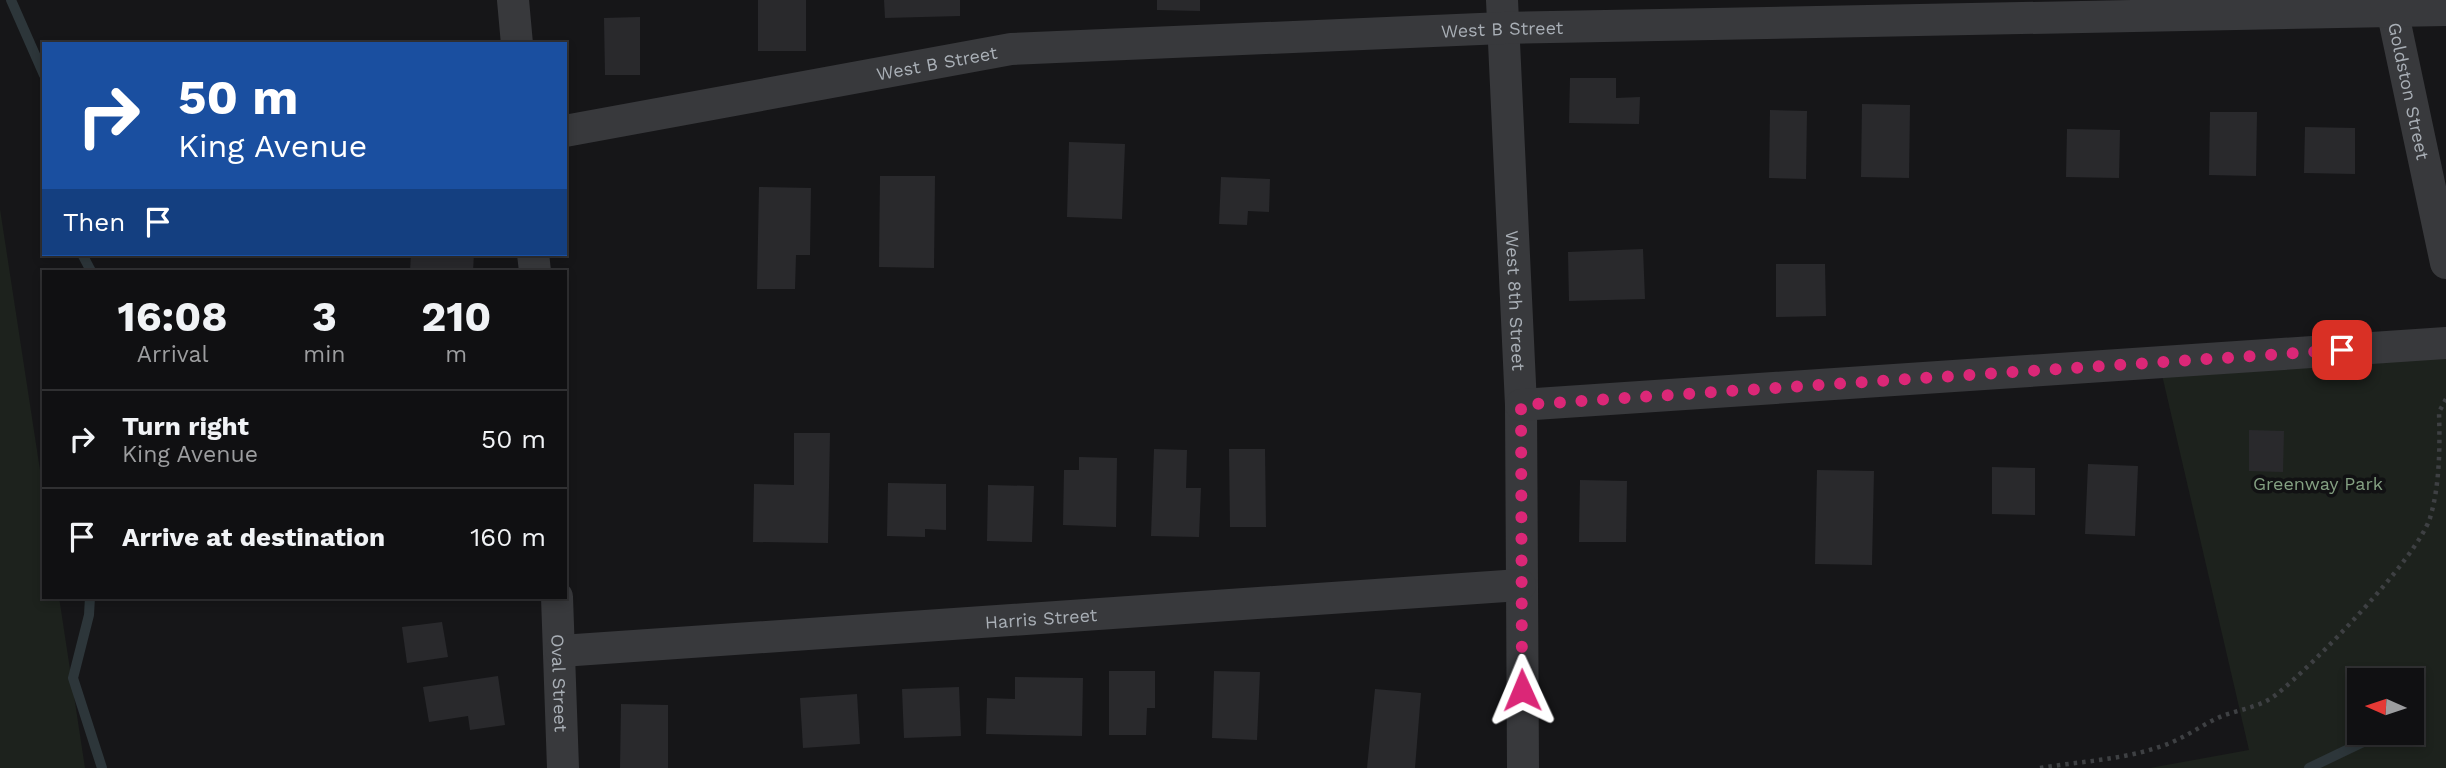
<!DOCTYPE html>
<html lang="en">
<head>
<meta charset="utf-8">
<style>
	:root { --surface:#101012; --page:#19191b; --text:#f1f3f6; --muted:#9c9d9f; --line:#303032 }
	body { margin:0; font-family:"Work Sans",sans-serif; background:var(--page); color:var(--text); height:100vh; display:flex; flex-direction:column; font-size:26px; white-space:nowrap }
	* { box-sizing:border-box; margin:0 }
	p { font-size:23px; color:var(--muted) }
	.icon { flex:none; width:38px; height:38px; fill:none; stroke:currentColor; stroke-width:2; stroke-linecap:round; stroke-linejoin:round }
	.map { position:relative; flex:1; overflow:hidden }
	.drawer { position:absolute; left:42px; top:270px; width:525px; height:329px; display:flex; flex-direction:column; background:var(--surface); border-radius:0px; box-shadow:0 4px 10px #0003,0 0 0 2px var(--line) }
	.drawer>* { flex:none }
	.hud { position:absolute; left:42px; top:42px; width:525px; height:214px; border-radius:0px; box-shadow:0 4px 10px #0003,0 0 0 2px var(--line); background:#1a4fa0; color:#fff; overflow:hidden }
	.needle { width:46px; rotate:273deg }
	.tools { position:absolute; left:2347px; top:668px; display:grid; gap:14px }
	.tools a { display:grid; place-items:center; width:77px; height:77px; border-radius:0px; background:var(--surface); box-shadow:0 4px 10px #0003,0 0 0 2px var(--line); font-size:35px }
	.pin { position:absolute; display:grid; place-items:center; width:60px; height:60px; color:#fff; margin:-30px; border-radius:14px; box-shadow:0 4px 10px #0006 }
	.me { position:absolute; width:77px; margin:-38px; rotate:359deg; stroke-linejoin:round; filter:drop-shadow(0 0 5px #0008) }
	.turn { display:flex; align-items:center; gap:24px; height:147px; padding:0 21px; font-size:32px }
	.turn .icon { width:91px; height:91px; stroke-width:2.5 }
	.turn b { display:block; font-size:49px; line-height:60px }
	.then { display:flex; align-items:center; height:66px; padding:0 21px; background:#0003; gap:14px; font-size:26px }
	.eta { display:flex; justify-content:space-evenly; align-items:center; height:119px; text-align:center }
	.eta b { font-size:42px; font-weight:700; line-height:49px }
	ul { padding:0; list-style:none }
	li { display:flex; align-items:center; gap:21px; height:98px; padding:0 21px; border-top:2px solid var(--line) }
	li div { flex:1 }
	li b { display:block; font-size:26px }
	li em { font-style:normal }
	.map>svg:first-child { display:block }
	.green { fill:#1d221d; fill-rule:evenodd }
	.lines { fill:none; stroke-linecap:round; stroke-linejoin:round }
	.stream { stroke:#2d363a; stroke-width:10 }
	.building { fill:#29292c }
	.path { stroke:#3e4043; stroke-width:4.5; stroke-dasharray:3.5 5; stroke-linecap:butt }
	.minor { stroke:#38393c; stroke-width:32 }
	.route { stroke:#db2777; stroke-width:12; stroke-dasharray:0 21.6 }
	.labels { text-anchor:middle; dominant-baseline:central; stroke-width:7; stroke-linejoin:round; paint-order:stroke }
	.street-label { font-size:18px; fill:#a9afb6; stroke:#111113 }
	.park-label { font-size:18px; fill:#84a082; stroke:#111113 }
</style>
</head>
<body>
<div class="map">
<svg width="2446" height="768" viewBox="0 0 2446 768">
	<rect width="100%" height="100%" fill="#161618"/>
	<g class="green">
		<polygon points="0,209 44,496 44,597 59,597 85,768 0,768"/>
		<path d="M2446 343V768H2150L2249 750 2159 362ZM2359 681H2412V733H2359Z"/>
	</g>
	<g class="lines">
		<g class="stream">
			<polyline points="11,0 44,75"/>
			<polyline points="82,254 91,271"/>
			<polyline points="90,597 89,615 73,678 102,768"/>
			<polyline points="2309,768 2382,733"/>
		</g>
	</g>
	<g class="building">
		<rect x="758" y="0" width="48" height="51"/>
		<polygon points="884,0 960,0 960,16 885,18"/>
		<polygon points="1157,0 1200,0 1200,11 1157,10"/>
		<polygon points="640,17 640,75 605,75 604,18"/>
		<polygon points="1570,78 1616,78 1616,98 1640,97 1639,124 1569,123"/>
		<polygon points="1862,104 1910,105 1909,178 1861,177"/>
		<polygon points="1770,110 1807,111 1806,179 1769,178"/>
		<polygon points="2210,112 2257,112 2256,176 2209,175"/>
		<polygon points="2305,127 2355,128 2355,174 2304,173"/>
		<polygon points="2067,129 2120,130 2119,178 2066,177"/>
		<polygon points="1069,142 1125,144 1122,219 1067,217"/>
		<polygon points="880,176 935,176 934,268 879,267"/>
		<polygon points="1221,177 1270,179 1269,212 1248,211 1247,225 1219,224"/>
		<polygon points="759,187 811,188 810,255 796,255 795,289 757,289"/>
		<polygon points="1643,249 1645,299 1569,301 1568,252"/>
		<polygon points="411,254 474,254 473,271 410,271"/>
		<polygon points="1776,264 1825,264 1826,316 1776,317"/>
		<polygon points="2249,430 2284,431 2283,472 2249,471"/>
		<polygon points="794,433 830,433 828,543 753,542 754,484 794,485"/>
		<polygon points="1154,449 1187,450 1186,488 1201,488 1199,537 1151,536"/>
		<polygon points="1229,449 1265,449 1266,527 1230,527"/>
		<polygon points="1079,457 1117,458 1116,527 1063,525 1064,470 1079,470"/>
		<polygon points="2088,464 2138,466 2135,536 2085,534"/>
		<polygon points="1992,467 2035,468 2035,515 1992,514"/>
		<polygon points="1817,470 1874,471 1872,565 1815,564"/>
		<polygon points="1580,480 1627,481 1626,542 1579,542"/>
		<polygon points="888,483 946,484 946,530 925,529 925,537 887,536"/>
		<polygon points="988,485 1034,486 1032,542 987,541"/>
		<polygon points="442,622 448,657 407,663 402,627"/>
		<polygon points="1109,671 1155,671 1155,708 1147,708 1146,735 1109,735"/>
		<polygon points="1214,671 1260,672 1257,740 1212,738"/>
		<polygon points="498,676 505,725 470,730 468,716 429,722 423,687"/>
		<polygon points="1015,677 1083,678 1082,736 986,734 987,698 1015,699"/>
		<polygon points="959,687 961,736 904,738 902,689"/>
		<polygon points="1375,689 1421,693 1415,768 1367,768"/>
		<polygon points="857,694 860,744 803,748 800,698"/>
		<polygon points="621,704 668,705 668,768 620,768"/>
	</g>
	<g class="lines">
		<path class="path" d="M2040 768C2082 761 2124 760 2165 745 2185 738 2203 724 2222 716 2241 709 2261 707 2277 694 2313 665 2416 560 2430 518 2440 485 2440 445 2439 412L2446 399"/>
		<g class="minor">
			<polyline points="513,0 517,44"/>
			<path id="s1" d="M1502 0 1521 405 1523 768"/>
			<path id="s2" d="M2390 0 2446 263"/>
			<path id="s3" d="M565 131 1011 49 1503 28 2446 10"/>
			<polyline points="533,254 535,271"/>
			<polyline points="1521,405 2446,343"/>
			<path id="s4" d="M557 597 563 768"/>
			<path id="s5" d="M561 651 1520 585"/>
		</g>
	</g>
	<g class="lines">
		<polyline class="route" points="1522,690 1521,405 2342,350"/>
	</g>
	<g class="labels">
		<g class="street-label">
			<text stroke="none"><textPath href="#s3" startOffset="945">West B Street</textPath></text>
			<text stroke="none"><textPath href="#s3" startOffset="378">West B Street</textPath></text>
			<text stroke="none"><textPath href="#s2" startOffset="93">Goldston Street</textPath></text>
			<text stroke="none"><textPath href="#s1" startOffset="301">West 8th Street</textPath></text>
			<text stroke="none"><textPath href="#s5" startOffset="481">Harris Street</textPath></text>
			<text stroke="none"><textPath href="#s4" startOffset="86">Oval Street</textPath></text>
		</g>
		<g class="park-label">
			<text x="2318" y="483">Greenway Park</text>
		</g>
	</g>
</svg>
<div class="tools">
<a><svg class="needle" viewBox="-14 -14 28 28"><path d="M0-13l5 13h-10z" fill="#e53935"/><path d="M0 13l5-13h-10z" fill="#9c9d9f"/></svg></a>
</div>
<div class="pin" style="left:2342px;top:350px;background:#d93025"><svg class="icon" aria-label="arrive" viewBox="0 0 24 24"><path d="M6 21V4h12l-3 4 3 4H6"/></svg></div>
<svg class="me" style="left:1522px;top:690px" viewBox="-20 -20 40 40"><path d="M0-17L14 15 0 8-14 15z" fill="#db2777" stroke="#fff" stroke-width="4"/></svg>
<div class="hud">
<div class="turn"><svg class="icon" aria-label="right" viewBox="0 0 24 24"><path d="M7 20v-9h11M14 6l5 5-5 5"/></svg><div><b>50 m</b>King Avenue</div></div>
<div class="then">Then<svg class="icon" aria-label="arrive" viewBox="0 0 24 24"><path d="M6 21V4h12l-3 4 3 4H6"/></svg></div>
</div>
<section class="drawer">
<div class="eta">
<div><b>16:08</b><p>Arrival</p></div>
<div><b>3</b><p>min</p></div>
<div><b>210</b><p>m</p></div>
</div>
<ul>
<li><svg class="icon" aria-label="right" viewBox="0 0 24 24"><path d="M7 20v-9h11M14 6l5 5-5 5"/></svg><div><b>Turn right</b><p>King Avenue</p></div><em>50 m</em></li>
<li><svg class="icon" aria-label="arrive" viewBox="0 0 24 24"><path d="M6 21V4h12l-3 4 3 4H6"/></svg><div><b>Arrive at destination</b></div><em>160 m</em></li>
</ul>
</section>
</div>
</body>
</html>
